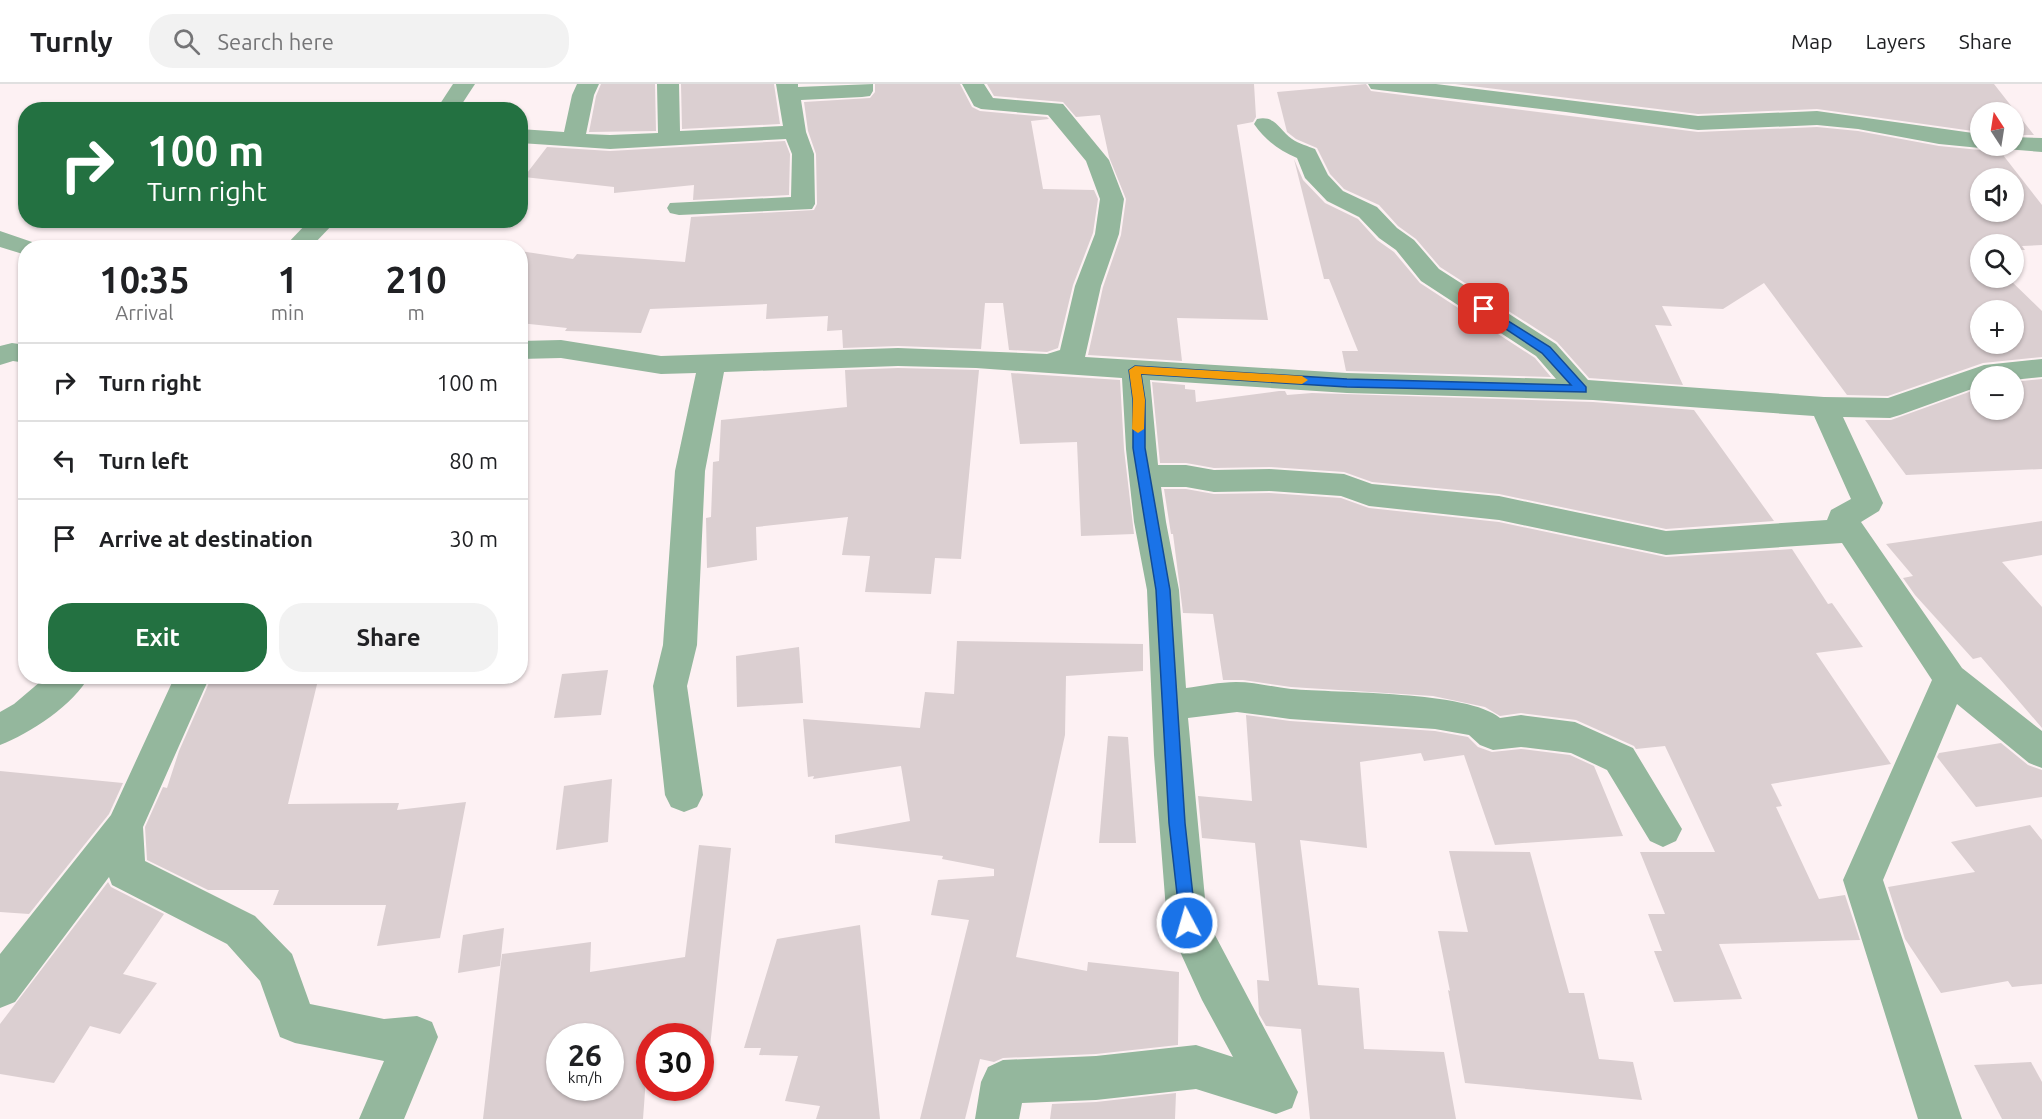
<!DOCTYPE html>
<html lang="en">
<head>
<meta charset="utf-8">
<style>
	:root { --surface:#fff; --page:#f2f2f2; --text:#202124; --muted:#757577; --line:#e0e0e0; --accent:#237141 }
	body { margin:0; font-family:Ubuntu,sans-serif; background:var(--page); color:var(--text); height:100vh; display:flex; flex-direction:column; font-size:22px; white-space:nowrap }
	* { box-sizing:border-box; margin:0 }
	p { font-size:20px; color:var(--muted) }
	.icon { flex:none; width:33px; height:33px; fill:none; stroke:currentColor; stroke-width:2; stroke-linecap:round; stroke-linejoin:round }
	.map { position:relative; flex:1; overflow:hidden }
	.drawer { position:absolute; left:18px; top:156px; width:510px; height:444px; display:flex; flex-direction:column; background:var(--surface); border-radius:24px; box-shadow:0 2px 4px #0004 }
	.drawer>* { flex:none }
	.guide { position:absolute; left:18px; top:18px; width:510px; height:126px; border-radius:24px; box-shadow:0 2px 4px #0004; background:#237141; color:#fff; overflow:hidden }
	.needle { width:39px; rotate:348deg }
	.controls { position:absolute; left:1970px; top:18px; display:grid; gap:12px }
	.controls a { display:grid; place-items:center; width:54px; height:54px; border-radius:50%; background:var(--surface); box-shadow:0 2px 4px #0004; font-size:30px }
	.speed { position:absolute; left:546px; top:939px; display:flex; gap:12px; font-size:30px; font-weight:700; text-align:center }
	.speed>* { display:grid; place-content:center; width:78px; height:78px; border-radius:50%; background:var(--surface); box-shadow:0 2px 4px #0004; line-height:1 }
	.speed small { font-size:15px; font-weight:400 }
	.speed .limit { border:9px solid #d22; background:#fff; color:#111 }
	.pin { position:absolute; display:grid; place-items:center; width:51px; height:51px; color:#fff; margin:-26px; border-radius:12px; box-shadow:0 3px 9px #0006 }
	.me { position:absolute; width:66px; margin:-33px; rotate:354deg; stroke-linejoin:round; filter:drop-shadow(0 0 4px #0008) }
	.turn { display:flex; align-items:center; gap:21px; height:126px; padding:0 30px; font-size:27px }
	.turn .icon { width:78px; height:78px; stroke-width:2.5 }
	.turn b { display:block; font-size:42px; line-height:51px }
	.eta { display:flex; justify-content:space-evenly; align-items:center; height:102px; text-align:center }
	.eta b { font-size:36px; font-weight:700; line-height:42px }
	.action { display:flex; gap:12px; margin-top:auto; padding:12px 30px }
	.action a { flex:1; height:69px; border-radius:24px; background:var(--accent); color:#fff; font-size:24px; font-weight:700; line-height:69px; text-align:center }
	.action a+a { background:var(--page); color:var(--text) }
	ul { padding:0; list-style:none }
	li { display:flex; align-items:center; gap:18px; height:78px; padding:0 30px; border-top:2px solid var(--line) }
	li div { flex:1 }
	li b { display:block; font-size:22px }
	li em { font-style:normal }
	header { display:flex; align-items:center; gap:36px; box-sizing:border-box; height:84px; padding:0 30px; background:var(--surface); border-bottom:2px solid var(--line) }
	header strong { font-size:28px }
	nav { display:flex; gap:33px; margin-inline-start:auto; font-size:21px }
	.search { width:420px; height:54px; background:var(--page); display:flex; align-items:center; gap:15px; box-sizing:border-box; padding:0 21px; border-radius:24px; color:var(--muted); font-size:22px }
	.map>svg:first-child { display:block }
	.building { fill:#dbcfd1; fill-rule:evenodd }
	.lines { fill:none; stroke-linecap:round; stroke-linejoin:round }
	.minor { fill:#94b79d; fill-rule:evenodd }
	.route { fill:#1a73e8; stroke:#114b97; stroke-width:1.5 }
	.slow { fill:#f59e0b }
</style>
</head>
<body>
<header>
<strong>Turnly</strong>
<div class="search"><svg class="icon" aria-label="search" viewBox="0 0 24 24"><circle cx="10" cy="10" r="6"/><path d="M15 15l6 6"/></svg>Search here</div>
<nav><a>Map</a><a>Layers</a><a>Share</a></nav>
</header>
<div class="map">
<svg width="2042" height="1035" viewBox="0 0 2042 1035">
	<rect width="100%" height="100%" fill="#fdf1f3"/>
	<g class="building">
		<polygon points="601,0 655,0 656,47 589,48 596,12"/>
		<polygon points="681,0 774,0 780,40 682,45"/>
		<polygon points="875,0 960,0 972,23 980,27 1047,33 1049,35 1031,37 1043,105 1094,106 1098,115 1093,149 1073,201 1058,264 1047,268 1009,266 1003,219 985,219 981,265 898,262 843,264 842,246 827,247 828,232 766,235 767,220 650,225 641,249 565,247 567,244 520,239 520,167 573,175 577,170 685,178 691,133 814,126 817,120 816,70 808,47 804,18 870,14 875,8"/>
		<polygon points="987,0 1254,0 1256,33 1253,38 1237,41 1268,236 1177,234 1182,277 1088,271 1103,203 1121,151 1126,115 1109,73 1100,31 1076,33 1063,18 994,12"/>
		<path d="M1366 0 1371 7 1698 48 1817 43 1858 47 1939 62 1980 66 1996 62 2042 121V161L2022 162 2025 166H2013V160H1980V194H2008L2042 227V273L1983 279 1888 312 1847 311 1764 199 1723 225 1662 222 1672 242 1655 241 1683 301 1589 294 1557 258 1440 183 1416 155 1398 142 1379 121 1344 105 1330 90 1317 64 1296 55 1287 48 1277 8ZM1980 94H2013V128H1980ZM1980 226H2013V260H1980Z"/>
		<polygon points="1455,0 1994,0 2034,51 2013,51 2013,28 1980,28 1980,48 1817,25 1698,30"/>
		<polygon points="785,57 790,70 789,111 693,116 694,101 614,109 614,103 524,93 547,63 610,67"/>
		<polygon points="1294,75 1303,96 1325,119 1358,135 1377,156 1394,168 1420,199 1535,274 1551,293 1346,287 1342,267 1358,267 1329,195 1324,195"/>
		<polygon points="898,284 979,286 961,475 935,474 931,510 865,508 870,472 842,471 848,433 756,443 757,476 707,484 706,434 711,433 713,378 719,377 721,336 847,323 845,286"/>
		<polygon points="1011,289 1120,296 1124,365 1134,450 1081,452 1077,358 1020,360"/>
		<polygon points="2042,295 2042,385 1906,391 1865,336 1891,336 1980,304 1980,326 2013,326 2013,298"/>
		<polygon points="1152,298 1185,301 1185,305 1195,306 1196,318 1279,307 1285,307 1287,311 1312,309 1593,318 1694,326 1774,437 1666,445 1499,410 1372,398 1344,388 1270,383 1214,384 1186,379 1160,379"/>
		<polygon points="1164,405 1186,405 1214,410 1270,409 1341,414 1369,424 1499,438 1666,473 1792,465 1828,520 1832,519 1863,563 1816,569 1891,680 1771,700 1782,722 1776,723 1819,815 1845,811 1860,856 1719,860 1742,915 1674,918 1654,867 1662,867 1648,830 1665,830 1640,768 1715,768 1665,662 1636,665 1634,662 1576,636 1521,629 1500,632 1485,623 1433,612 1291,603 1243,596 1223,596 1213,530 1183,529 1173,450 1171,450"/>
		<polygon points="2042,437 2042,471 2002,478 2042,523 2042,644 1981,573 1973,575 1915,511 1903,494 1913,492 1886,460"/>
		<polygon points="957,557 1143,560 1143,587 1066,592 1065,651 1016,873 1087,887 1088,878 1179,888 1178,961 1096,970 1003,974 994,978 980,975 965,1035 920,1035 969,836 931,831 938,796 994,792 994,785 942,775 943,772 835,759 835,751 910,737 901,682 813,695 814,692 808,693 803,635 920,644 925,608 954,610"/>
		<polygon points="799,563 803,619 737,623 736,572"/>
		<polygon points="608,586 601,631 554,634 562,590"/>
		<polygon points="212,592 319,592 288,720 399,719 397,726 466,718 440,854 377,862 386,821 273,821 279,806 208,806 147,776 145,743 163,703 167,704 179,667"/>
		<polygon points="1246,631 1290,637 1435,647 1468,653 1478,663 1492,668 1521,665 1570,671 1594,682 1623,752 1495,761 1464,671 1424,677 1421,669 1360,678 1367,764 1300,756 1318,901 1359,904 1364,965 1444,968 1456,1035 1310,1035 1301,945 1266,942 1259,930 1257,896 1269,897 1255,759 1202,754 1198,712 1252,717"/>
		<polygon points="1108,652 1128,653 1136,759 1099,759"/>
		<polygon points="2001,659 2028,681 2042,686 2042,713 1976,723 1937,673 1939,669"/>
		<polygon points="0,687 123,699 109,730 29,830 0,828"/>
		<polygon points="612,695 608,758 556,766 564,702"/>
		<polygon points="2030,741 2042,756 2042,900 2012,903 2008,897 1941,909 1905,855 1888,803 1975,788 1951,758"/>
		<path d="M699 761 731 764 710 963H700V952H650V994H646L643 1035H483L502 870 591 858 590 888 685 873ZM560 952H610V1004H560Z"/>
		<polygon points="1449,767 1530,768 1569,909 1584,909 1599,975 1633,978 1642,1016 1465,999 1448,906 1450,907 1438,847 1468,848"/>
		<polygon points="108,798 111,803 164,830 123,890 157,899 120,950 90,942 54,999 0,990 0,940"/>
		<polygon points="860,841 880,1035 816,1035 820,1022 785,1017 798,972 759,971 761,964 744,964 777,855"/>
		<polygon points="504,844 500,882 458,889 463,851"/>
		<polygon points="2031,978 2042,998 2042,1035 2002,1035 1974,981"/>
		<polygon points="1176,1009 1175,1035 1050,1035 1052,1020 1096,1018"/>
	</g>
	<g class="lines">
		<g class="minor">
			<polygon points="453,0 475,0 458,26 436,26"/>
			<polygon points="577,0 599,0 594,11 586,50 610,51 658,49 657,0 679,0 680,47 783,42 776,0 798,0 798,3 873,0 873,7 870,12 862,13 801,16 806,48 814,70 815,120 812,125 679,131 670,129 667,124 670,119 791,113 792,70 786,55 610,65 520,59 520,45 564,48 572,11"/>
			<path d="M962 0H984L993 14 1063 20 1109 76 1124 115 1119 150 1101 202 1085 273 1347 289 1556 295 1536 272 1421 197 1396 166 1379 154 1359 133 1327 117 1305 94 1297 74C1279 66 1266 57 1254 40L1257 35C1276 31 1279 46 1292 55 1299 60 1308 62 1315 65L1328 91 1343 107 1377 123 1397 144 1414 156 1439 185 1556 260 1588 296 1824 313 1888 314 1984 281 2042 275V293L2013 296V292H1980V302L1900 331 1890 334 1843 333 1883 419 1879 427 1861 438 1962 584 2042 647V684L2029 679 1957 620 1883 796 1962 1035H1918L1843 796 1932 596 1842 459 1666 471 1499 436 1369 422 1341 412 1270 407 1214 408 1186 403H1161L1166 438 1179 506 1186 604C1202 602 1220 598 1236 598 1254 598 1273 603 1291 605 1337 609 1469 607 1500 634L1521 631 1575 638 1633 664 1682 745 1676 757 1663 763 1650 757 1607 686 1571 669 1521 663 1493 666 1480 661 1469 651 1435 645 1290 635 1237 628 1188 634 1207 836 1298 1008 1292 1024 1276 1030 1196 1005 1096 1016 1022 1019 1019 1035H975L981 998 988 983 1003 976 1096 972 1196 961 1233 973 1202 916 1167 839 1154 671 1147 506 1134 438 1126 365 1122 294 976 284 898 282 724 288 705 387 697 561 687 602 703 711 697 723 684 728 671 723 665 711 653 602 663 561 675 387 696 289 661 290 561 274 520 275V257L561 256 661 272 898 264 1047 270 1060 266 1075 202 1095 150 1100 115 1086 77 1048 31 981 25 974 22ZM1150 296 1347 309 1593 316 1814 332 1851 415 1831 426 1827 436 1666 447 1499 412 1372 400 1344 390 1270 385 1214 386 1186 381H1158Z"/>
			<polygon points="1368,0 1436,0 1698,32 1817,27 1980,50 1980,62 1988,62 1980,64 1939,60 1858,45 1817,41 1698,46 1566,28 1379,6 1371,5"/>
			<polygon points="2013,53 2042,54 2042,68 2005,65 2003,62 2013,62"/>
			<polygon points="310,136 337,136 310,164 283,164"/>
			<polygon points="0,147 35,159 38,164 26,164 26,171 0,163"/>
			<polygon points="12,259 26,261 26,279 13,277 0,281 0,262"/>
			<path d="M47 592H89C75 620 29 650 0 661V628L14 620Z"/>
			<polygon points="175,592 210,592 143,743 145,777 255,832 292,870 310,920 384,935 417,932 432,938 438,953 404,1035 359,1035 384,977 295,959 280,953 260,897 227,860 112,801 109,793 15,918 0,924 0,870 111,731"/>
		</g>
	</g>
	<polygon class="route" points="1484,222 1550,263 1586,303 1586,308 1347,303 1141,290 1145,316 1145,364 1170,506 1185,739 1196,839 1193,845 1187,848 1181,845 1169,739 1156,506 1133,364 1133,316 1129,286 1135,282 1347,295 1571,301 1542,269 1480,228 1480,223"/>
	<polygon class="slow" points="1135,282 1302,292 1308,296 1302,300 1141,290 1145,316 1144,345 1138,349 1132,345 1133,316 1129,286"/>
</svg>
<div class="controls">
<a><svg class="needle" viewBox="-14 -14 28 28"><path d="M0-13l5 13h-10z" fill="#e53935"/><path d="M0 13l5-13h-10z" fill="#757577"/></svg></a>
<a><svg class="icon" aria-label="sound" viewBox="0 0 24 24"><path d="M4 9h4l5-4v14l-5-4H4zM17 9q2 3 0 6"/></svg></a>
<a><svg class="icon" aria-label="search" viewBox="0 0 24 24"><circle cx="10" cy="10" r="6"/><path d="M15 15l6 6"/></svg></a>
<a>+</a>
<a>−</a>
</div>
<div class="speed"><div>26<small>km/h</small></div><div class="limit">30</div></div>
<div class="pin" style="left:1484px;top:225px;background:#d93025"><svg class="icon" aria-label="arrive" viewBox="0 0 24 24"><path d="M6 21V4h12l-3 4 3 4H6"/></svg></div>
<svg class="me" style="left:1187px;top:839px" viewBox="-20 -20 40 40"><circle r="17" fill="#1a73e8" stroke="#fff" stroke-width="3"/><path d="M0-11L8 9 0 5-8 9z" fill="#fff"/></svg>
<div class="guide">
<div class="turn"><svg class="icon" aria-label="right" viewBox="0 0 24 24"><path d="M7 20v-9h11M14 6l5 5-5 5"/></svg><div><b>100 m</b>Turn right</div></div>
</div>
<section class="drawer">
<div class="eta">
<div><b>10:35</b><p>Arrival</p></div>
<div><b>1</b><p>min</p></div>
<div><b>210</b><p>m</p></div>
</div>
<ul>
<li><svg class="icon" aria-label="right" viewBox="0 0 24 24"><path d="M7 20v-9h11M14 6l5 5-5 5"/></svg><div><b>Turn right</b></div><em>100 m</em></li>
<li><svg class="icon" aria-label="left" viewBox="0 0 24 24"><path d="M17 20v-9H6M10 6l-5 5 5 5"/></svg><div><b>Turn left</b></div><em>80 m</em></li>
<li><svg class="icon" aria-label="arrive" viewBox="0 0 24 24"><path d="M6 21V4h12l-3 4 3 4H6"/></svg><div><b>Arrive at destination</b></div><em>30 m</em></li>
</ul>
<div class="action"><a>Exit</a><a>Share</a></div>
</section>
</div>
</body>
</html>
